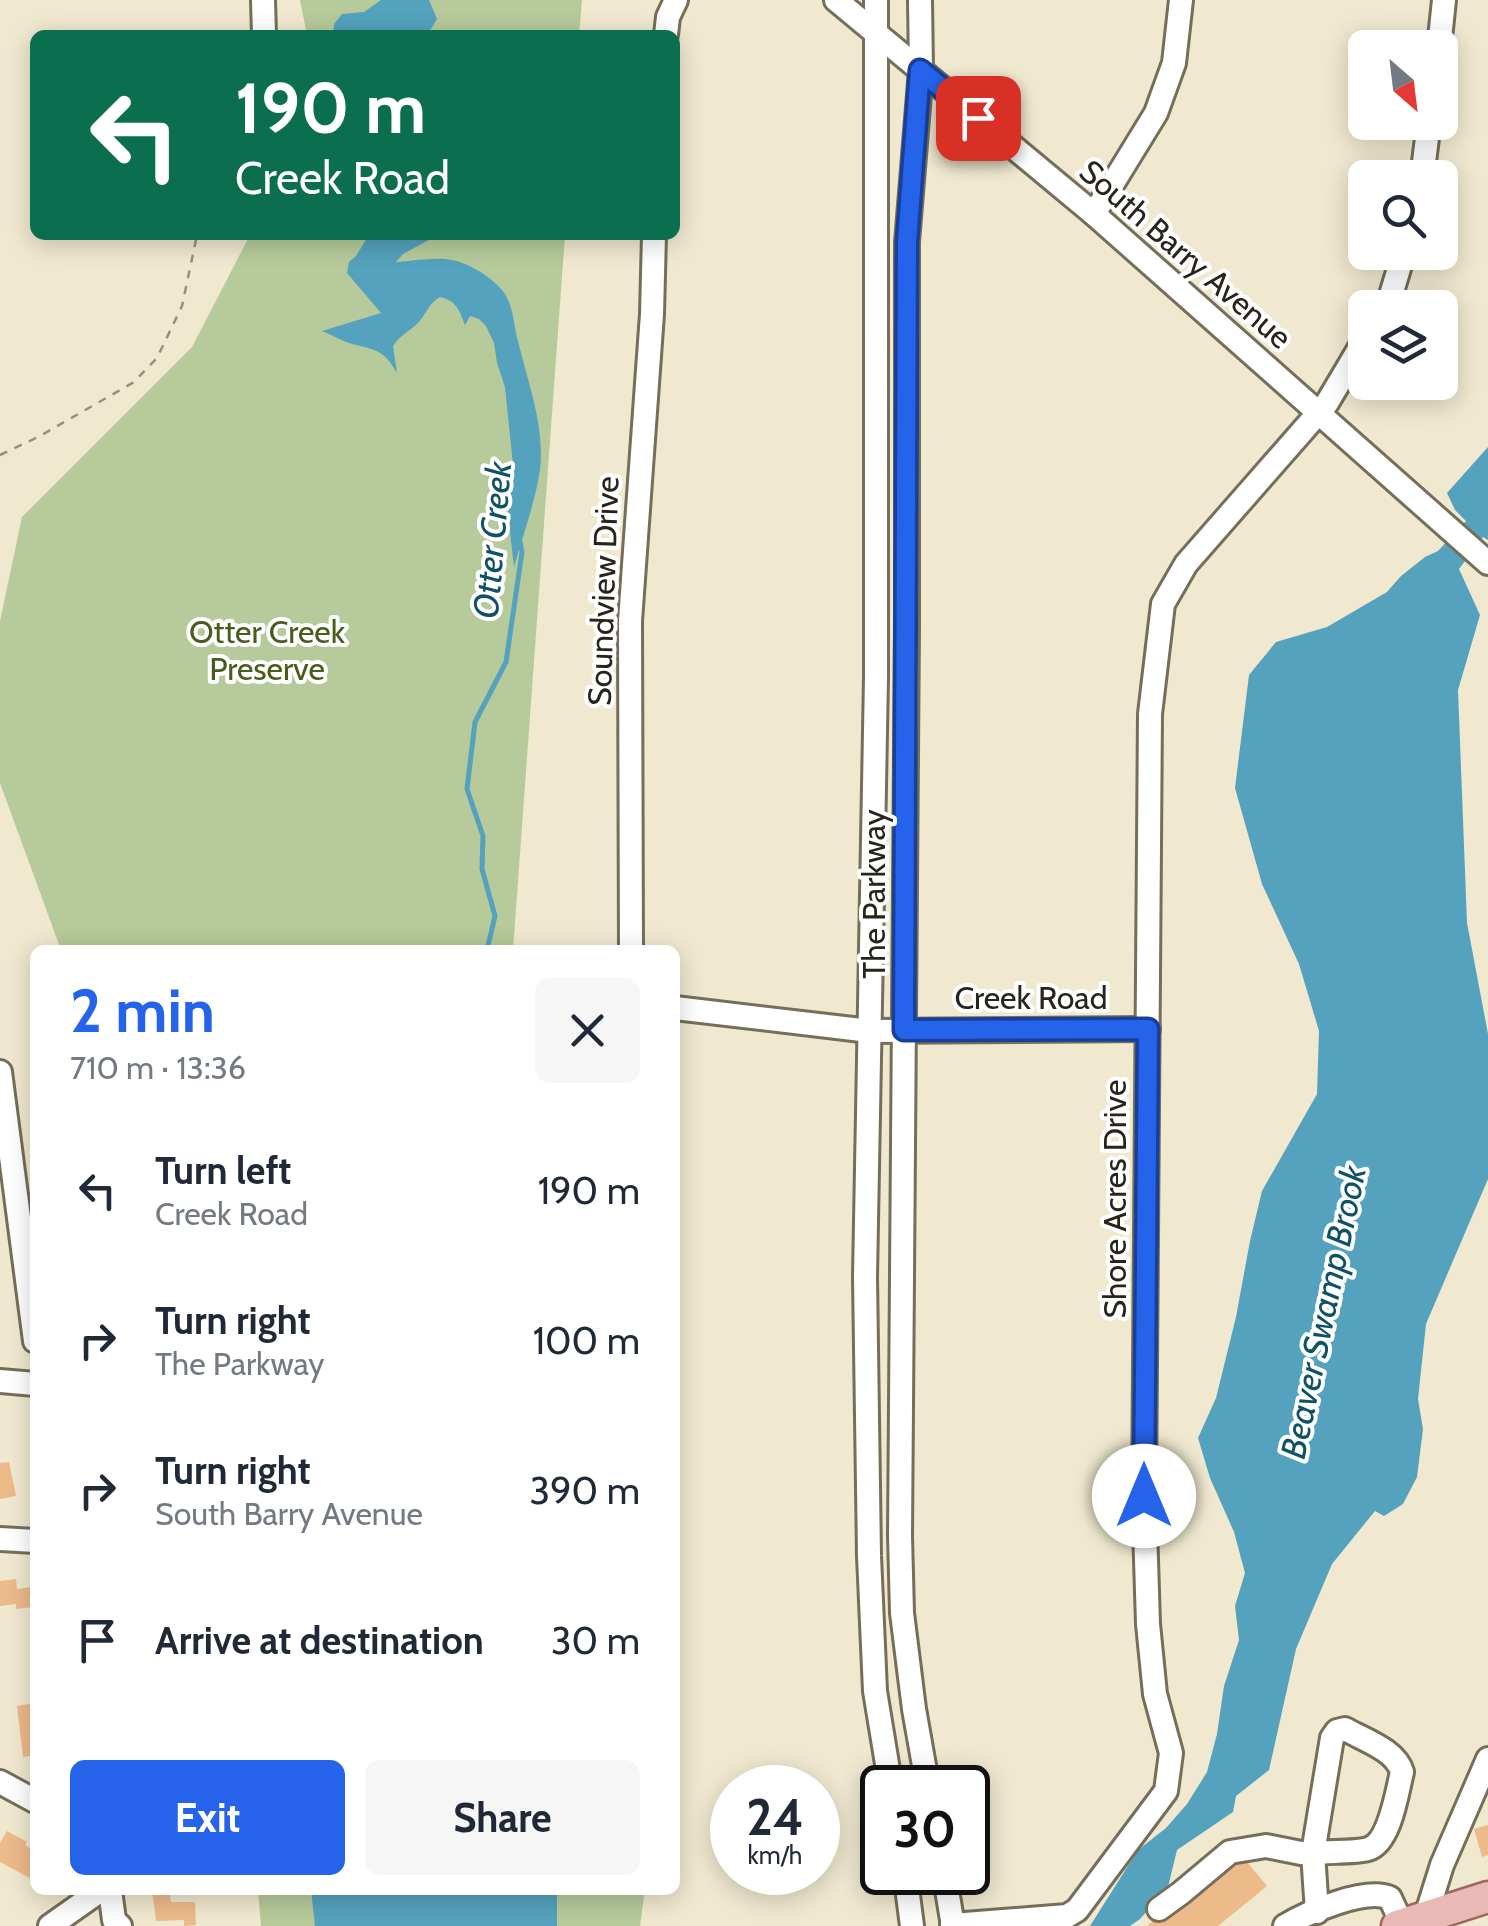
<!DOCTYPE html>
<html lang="en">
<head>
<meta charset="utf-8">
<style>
	:root { --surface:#fff; --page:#f6f6f7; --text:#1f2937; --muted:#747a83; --accent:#2563eb }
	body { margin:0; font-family:Cabin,sans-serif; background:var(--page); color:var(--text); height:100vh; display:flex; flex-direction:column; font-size:38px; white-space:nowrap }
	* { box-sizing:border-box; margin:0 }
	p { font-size:32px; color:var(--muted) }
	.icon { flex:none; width:55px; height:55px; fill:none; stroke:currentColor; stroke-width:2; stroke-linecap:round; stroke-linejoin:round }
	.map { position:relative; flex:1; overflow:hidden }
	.details { position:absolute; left:30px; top:945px; width:650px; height:950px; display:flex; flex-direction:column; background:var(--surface); border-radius:15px; box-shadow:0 5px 25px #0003 }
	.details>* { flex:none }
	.banner { position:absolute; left:30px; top:30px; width:650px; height:210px; border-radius:15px; box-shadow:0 5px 25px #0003; background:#0b6e4f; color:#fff; overflow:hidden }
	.needle { width:65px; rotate:152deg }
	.fabs { position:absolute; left:1348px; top:30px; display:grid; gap:20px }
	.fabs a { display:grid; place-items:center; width:110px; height:110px; border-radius:15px; background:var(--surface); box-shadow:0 5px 25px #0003; font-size:50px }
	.speed { position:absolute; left:710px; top:1765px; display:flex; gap:20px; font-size:50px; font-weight:700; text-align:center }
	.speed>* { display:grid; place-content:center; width:130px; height:130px; border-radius:50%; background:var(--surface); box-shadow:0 5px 25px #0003; line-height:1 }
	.speed small { font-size:25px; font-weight:400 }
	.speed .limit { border:5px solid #111; border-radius:15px; background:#fff; color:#111 }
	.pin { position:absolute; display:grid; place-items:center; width:85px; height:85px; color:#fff; margin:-42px; border-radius:20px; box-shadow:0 5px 15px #0006 }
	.me { position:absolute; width:110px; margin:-55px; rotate:0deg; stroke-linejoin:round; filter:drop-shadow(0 0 8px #0008) }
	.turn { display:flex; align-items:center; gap:35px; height:210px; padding:0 40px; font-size:45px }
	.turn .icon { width:130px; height:130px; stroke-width:2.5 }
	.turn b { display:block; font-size:70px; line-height:85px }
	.round { display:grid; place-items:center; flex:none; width:105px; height:105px; border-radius:15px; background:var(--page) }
	.summary { display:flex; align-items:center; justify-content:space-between; height:170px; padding:0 40px }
	h1 { font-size:60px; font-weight:800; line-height:75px; color:var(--accent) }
	.button { display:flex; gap:20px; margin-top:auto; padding:20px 40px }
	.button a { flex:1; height:115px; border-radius:15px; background:var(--accent); color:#fff; font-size:40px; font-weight:800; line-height:115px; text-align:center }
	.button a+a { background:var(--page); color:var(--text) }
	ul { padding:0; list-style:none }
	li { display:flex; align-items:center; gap:30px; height:150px; padding:0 40px }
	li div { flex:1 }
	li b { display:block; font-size:38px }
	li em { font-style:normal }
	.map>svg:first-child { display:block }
	.green { fill:#b7ca9b }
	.water { fill:#54a2bd }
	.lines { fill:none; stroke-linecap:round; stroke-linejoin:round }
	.stream { stroke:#54a2bd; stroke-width:5 }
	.building { fill:#edba8a }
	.minor-casing { stroke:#756e58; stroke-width:28 }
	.major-casing { stroke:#9c675f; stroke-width:35 }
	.path { stroke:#96907f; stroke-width:2.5; stroke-dasharray:8 8; stroke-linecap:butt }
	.minor { stroke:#fff; stroke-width:22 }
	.major { stroke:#e9b9b5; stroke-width:30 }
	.route-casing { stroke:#184099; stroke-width:25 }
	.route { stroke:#2563eb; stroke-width:18 }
	.labels { text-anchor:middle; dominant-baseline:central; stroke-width:8; stroke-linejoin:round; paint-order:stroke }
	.street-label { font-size:32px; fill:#27241b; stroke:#fff }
	.park-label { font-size:32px; fill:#485d1c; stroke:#fff }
	.water-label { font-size:35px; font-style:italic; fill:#0f5265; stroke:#fff }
</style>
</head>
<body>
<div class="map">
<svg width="1488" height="1926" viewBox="0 0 1488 1926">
	<rect width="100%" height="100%" fill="#f0e8cf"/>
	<g class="green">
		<polygon points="300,0 582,0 579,35 307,35"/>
		<polygon points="250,235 565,235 513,950 61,950 0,783 0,621 22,517 192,347"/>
		<polygon points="258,1890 645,1890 640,1926 261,1926"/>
	</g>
	<g class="water">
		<polygon points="381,0 429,0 437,19 431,29 422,35 333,35 334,24 342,14 364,12"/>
		<path d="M369 235H438L403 254 396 262C416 261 436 256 457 261 473 266 491 277 502 290 514 304 513 324 518 341 528 383 545 426 540 470 535 503 523 535 514 567L508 515 513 465 505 387 497 363 494 343 486 326 479 319 470 316 465 325C459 310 457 301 440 297 428 304 427 313 418 323 409 332 400 335 393 346L397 373C384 350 376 350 352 344 342 341 332 335 322 331L381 313 347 273 349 262 356 256Z"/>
		<polygon points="1488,447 1488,540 1483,537 1459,569 1480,615 1458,690 1467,923 1488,1034 1488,1179 1426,1324 1418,1399 1423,1429 1417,1477 1403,1504 1384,1516 1375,1511 1332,1564 1296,1649 1269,1770 1236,1796 1233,1812 1177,1850 1168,1887 1140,1919 1130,1926 1090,1926 1138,1850 1166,1828 1187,1804 1207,1772 1217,1734 1224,1686 1239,1640 1235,1606 1245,1573 1234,1532 1210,1478 1198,1438 1216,1398 1236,1317 1250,1241 1262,1191 1317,1094 1319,1031 1299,964 1262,884 1235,788 1249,675 1276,642 1327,627 1387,592 1401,576 1425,557 1438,551 1466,521 1455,510 1447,493"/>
		<polygon points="311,1890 557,1890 557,1926 315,1926"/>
	</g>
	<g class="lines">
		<polyline class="stream" points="487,950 495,916 482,869 483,836 467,789 475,722 506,662 522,552 520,542"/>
	</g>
	<g class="building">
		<polygon points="9,1462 16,1496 0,1499 0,1463"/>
		<polygon points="16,1579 17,1589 32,1587 34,1607 16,1609 16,1604 0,1606 0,1581"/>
		<polygon points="35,1703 35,1755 23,1757 17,1706"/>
		<polygon points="1488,1825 1488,1855 1482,1857 1474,1829"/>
		<polygon points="7,1831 27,1842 25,1845 35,1851 35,1881 0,1862 0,1843"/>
		<polygon points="1238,1851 1267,1886 1218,1926 1147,1926"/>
		<polygon points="152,1890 169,1890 171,1902 195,1902 196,1925 184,1926 184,1920 156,1921"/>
	</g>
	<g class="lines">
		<defs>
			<g id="minor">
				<polyline points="263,0 264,35"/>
				<polyline points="836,0 1094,214 1488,563"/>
				<polyline points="876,0 876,677 865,1277 869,1556 875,1691 891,1788"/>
				<polyline points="920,0 921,70 907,242 907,625 900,1536 902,1613 914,1709 928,1788"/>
				<polyline points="666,35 668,17 676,0"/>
				<polyline points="1439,48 1444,0"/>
				<polyline points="1422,178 1429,122"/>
				<polyline points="1094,214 1156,113 1174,63 1181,0"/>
				<polyline points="1384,308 1391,295 1404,252"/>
				<polyline points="631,950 630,621 652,314 654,235"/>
				<polyline points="675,1008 870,1031 1148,1029"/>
				<polyline points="0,1072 35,1341"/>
				<polyline points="0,1381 35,1384"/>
				<polyline points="0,1539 35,1541"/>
				<path d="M1345 1729C1364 1740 1396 1750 1402 1772 1397 1792 1390 1843 1368 1849 1354 1853 1329 1851 1313 1853L1332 1738 1337 1731Z"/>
				<polyline points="0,1782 35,1801"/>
				<polyline points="905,1872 912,1926"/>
				<polyline points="944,1872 953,1926"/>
				<polyline points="110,1890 114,1920 120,1926"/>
				<polyline points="1159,1909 1181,1893 1230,1852 1266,1846 1301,1853 1313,1853 1317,1912"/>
				<polyline points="1426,1916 1442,1865 1488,1759"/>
				<polyline points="952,1925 1067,1916 1077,1910 1166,1791 1171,1753 1155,1694 1148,1624 1144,1495 1150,714 1163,604 1186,564 1327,403 1365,339"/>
				<polyline points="50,1926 101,1890"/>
				<path d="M1285 1926C1308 1912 1366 1887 1390 1898L1402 1924"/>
			</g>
			<polyline id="major" points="1397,1926 1488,1897"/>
		</defs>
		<use href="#minor" class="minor-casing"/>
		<use href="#major" class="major-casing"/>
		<polyline class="path" points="0,455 40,436 134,382 157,358 182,306 197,235"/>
		<use href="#minor" class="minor"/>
		<use href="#major" class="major"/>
	</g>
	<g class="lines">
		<defs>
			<polyline id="route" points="978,118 920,70 907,242 904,1030 1148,1029 1144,1496"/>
		</defs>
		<use href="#route" class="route-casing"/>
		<use href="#route" class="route"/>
	</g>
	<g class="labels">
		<g class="street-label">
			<text transform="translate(1186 254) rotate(41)">South Barry Avenue</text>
			<text transform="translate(603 591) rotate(-88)">Soundview Drive</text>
			<text transform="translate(873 894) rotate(-90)">The Parkway</text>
			<text x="1031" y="997">Creek Road</text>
			<text transform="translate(1114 1199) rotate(-90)">Shore Acres Drive</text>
		</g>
		<g class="park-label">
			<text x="267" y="631">Otter Creek<tspan x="267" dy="37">Preserve</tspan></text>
		</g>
		<g class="water-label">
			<text transform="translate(492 540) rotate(-85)">Otter Creek</text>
			<text transform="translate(1323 1312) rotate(-78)">Beaver Swamp Brook</text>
		</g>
	</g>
</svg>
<div class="fabs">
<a><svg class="needle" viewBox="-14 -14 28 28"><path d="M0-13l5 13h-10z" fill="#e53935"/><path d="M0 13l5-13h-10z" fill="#747a83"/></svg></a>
<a><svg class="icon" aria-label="search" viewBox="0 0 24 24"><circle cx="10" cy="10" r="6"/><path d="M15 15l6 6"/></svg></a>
<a><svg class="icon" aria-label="layers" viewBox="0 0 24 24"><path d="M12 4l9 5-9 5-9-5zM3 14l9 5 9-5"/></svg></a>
</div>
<div class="speed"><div>24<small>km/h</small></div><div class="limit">30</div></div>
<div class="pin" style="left:978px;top:118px;background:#d93025"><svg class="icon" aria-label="arrive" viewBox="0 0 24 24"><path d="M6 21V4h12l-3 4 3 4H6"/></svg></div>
<svg class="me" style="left:1144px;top:1496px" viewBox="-20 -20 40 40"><circle r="19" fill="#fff"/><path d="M0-13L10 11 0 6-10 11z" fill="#2563eb"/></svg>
<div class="banner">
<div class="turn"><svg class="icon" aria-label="left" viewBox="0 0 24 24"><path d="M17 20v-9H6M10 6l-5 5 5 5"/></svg><div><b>190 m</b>Creek Road</div></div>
</div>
<section class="details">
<div class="summary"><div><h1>2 min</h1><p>710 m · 13:36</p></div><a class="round"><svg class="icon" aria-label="close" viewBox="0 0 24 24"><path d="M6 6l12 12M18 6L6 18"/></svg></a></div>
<ul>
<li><svg class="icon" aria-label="left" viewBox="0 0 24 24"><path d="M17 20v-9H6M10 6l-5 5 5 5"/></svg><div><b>Turn left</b><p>Creek Road</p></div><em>190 m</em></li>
<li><svg class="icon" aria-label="right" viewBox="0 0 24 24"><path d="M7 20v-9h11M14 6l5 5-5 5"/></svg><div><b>Turn right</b><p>The Parkway</p></div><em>100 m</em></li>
<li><svg class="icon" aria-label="right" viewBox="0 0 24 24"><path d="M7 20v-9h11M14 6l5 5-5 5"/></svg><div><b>Turn right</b><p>South Barry Avenue</p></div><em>390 m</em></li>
<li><svg class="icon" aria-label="arrive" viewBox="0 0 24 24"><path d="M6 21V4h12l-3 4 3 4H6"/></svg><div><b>Arrive at destination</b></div><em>30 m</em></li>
</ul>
<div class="button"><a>Exit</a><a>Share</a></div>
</section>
</div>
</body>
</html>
